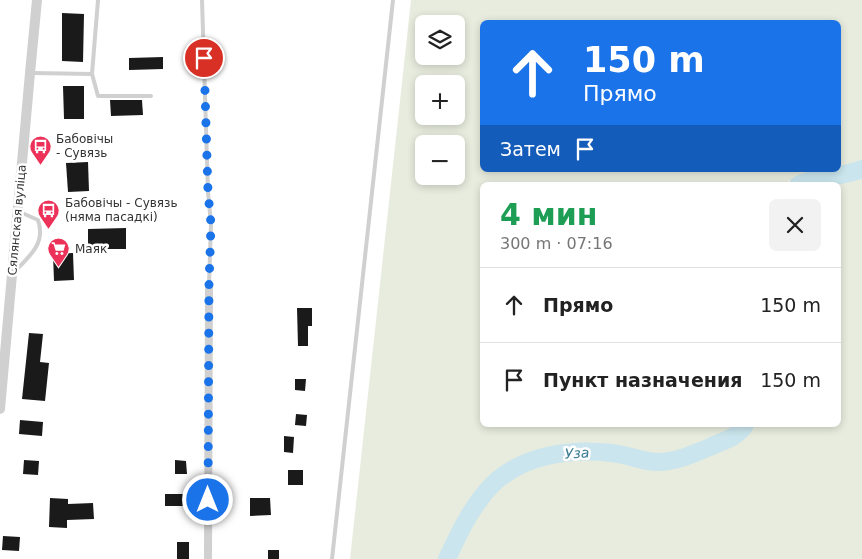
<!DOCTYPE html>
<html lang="ru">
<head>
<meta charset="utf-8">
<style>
	:root { --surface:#fff; --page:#f2f2f2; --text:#222; --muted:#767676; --line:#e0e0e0 }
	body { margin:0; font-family:"DejaVu Sans",sans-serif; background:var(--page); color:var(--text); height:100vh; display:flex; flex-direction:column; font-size:19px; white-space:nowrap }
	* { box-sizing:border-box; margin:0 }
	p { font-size:16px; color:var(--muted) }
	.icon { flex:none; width:28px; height:28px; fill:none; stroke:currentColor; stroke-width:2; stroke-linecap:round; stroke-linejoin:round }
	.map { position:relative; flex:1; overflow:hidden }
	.sheet { position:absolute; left:480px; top:182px; width:361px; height:245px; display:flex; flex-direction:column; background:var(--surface); border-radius:8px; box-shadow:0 2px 8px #0003 }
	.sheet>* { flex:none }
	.banner { position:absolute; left:480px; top:20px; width:361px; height:152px; border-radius:8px; box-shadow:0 2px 8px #0003; background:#1a73e8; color:#fff; overflow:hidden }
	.fabs { position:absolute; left:415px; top:15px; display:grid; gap:10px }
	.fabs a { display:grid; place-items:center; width:50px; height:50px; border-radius:8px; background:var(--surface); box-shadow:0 2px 8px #0003; font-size:25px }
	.pin { position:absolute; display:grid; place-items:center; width:42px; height:42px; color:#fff; margin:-21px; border:2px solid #fff; border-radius:50%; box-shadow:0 1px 5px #0007 }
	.me { position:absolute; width:55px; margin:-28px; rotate:0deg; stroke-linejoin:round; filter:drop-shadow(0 0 4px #0008) }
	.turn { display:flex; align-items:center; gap:18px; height:105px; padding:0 20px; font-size:22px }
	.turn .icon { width:65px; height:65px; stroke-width:2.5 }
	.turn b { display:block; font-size:35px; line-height:42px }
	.then { display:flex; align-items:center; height:48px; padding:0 20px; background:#0003; gap:10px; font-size:19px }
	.round { display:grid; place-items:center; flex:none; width:52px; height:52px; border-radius:8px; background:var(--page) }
	.head { display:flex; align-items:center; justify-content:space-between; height:85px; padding:0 20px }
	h1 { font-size:30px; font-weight:600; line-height:38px; color:#1e9e55 }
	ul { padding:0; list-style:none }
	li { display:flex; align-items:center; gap:15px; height:75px; padding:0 20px; border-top:1px solid var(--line) }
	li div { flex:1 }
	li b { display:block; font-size:19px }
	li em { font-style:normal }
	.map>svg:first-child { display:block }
	.green { fill:#e8ecde; fill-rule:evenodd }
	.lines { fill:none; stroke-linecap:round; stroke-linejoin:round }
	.river { stroke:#cae5ed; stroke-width:18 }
	.building { fill:#1a1a1a }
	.service { stroke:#d0d0d0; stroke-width:4 }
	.minor { stroke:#d0d0d0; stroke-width:8 }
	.tertiary { stroke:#d0d0d0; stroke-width:10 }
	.route { stroke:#1a73e8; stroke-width:9; stroke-dasharray:0 16.2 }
	.labels { text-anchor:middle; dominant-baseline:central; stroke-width:5; stroke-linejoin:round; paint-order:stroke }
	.poi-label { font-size:12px; fill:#333; stroke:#fff; text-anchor:start }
	.street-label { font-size:12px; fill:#333; stroke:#fff }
	.water-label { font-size:14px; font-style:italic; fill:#397c93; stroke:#fff }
</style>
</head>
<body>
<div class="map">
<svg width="862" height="559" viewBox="0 0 862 559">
	<rect width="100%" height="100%" fill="#fff"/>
	<g class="green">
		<path d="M411 0H862V163L853 166 839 168V22H482V170H828L805 174 781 185H482V425H736C721 440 678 459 656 457 643 456 629 450 616 448 571 442 517 449 484 483 467 502 451 535 441 559H350ZM424 24H456V56H424ZM424 84H456V116H424ZM424 144H456V176H424Z"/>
		<path d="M862 178V559H454C465 533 488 491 512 476 536 461 569 456 597 458 620 459 644 468 668 466 685 464 700 457 715 450 729 444 743 439 752 425H839V185H824Z"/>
	</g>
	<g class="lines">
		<g class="river">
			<path d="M798 185C818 175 841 178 862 169"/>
			<path d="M447 559C459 533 472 505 493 484 523 455 571 448 611 453 624 454 636 459 648 461 671 465 690 455 710 447 723 441 738 437 745 425"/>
		</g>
	</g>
	<g class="building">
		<polygon points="62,13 84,14 83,62 62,61"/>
		<polygon points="163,57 163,69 129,70 129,58"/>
		<polygon points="63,86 84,86 84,119 64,119"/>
		<polygon points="110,100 142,100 143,115 111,116"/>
		<polygon points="88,162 89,191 68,192 66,163"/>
		<polygon points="126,228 126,249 88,249 88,229"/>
		<polygon points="73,253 74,280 54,281 53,254"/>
		<polygon points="297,308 312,308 312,326 308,326 308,346 298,346"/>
		<polygon points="29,333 43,334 40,362 49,363 45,401 22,399"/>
		<polygon points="295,379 306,379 305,391 295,390"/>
		<polygon points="296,414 307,415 306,426 295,425"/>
		<polygon points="20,420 43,422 42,436 19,434"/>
		<polygon points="284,436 294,437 293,453 284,452"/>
		<polygon points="24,460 39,461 38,475 23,474"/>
		<polygon points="175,460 186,461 187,474 175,474"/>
		<rect x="288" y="470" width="15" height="15"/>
		<rect x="165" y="494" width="19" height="12"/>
		<polygon points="50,498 68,499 68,504 93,503 94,519 67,520 67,528 49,527"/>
		<polygon points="250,498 270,498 271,515 250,516"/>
		<polygon points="3,536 20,537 19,551 2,550"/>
		<rect x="177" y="542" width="12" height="17"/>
		<rect x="268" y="550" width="11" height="9"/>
	</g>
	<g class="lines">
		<g class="service">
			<polyline points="202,0 208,192 211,224 209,285"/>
			<polyline points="32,73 92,74 98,96 151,96"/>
			<polyline points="92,74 98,0"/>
			<path d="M15 271C30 256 46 243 38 220L20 212"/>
			<polyline points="332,559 393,0"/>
		</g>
		<polyline class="minor" points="208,559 209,285"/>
		<polyline class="tertiary" points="0,409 30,73 37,0"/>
	</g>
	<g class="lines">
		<polyline class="route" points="204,58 208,192 211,224 209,285 208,500"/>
	</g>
	<defs>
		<symbol id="bus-pin" viewBox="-11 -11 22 30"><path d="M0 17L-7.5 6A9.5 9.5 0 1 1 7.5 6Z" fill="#ed3259" stroke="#fff"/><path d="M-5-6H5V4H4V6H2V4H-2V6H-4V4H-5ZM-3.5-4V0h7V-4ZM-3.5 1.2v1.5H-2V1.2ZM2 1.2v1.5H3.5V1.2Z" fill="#fff"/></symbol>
		<symbol id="supermarket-pin" viewBox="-11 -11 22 30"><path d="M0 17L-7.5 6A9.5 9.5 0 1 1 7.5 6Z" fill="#ed3259" stroke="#fff"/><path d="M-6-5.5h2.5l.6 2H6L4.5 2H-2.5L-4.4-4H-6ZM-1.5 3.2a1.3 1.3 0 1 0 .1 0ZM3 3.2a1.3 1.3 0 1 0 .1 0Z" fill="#fff"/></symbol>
	</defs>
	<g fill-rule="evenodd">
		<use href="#bus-pin" x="28" y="134" width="25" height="34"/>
		<use href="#bus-pin" x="36" y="198" width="25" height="34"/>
		<use href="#supermarket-pin" x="46" y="236" width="25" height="34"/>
	</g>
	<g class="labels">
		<g class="poi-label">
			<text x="56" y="139">Бабовічы<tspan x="56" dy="14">- Сувязь</tspan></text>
			<text x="65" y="203">Бабовічы - Сувязь<tspan x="65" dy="14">(няма пасадкі)</tspan></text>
			<text x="75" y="249">Маяк</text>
		</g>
		<g class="street-label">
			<text transform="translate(17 220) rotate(-85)">Сялянская вуліца</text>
		</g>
		<g class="water-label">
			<text transform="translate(577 453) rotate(-3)">Уза</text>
		</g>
	</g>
</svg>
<div class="fabs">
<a><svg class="icon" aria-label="layers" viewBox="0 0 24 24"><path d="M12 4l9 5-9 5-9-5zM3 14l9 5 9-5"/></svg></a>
<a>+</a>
<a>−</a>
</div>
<div class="pin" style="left:204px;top:58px;background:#d93025"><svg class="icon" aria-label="arrive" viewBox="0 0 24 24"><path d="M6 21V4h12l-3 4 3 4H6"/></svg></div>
<svg class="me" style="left:208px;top:500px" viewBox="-20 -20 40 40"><circle r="17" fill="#1a73e8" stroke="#fff" stroke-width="3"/><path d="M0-11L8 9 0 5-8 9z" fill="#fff"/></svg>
<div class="banner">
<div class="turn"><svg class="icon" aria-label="ahead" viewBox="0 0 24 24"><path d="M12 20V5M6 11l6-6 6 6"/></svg><div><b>150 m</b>Прямо</div></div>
<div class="then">Затем<svg class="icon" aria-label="arrive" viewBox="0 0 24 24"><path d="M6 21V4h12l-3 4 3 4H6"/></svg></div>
</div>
<section class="sheet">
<div class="head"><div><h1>4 мин</h1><p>300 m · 07:16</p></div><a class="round"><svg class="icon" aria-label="close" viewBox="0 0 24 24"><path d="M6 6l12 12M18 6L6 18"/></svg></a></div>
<ul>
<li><svg class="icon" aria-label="ahead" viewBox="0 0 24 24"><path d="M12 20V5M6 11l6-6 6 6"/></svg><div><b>Прямо</b></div><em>150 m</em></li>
<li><svg class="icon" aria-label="arrive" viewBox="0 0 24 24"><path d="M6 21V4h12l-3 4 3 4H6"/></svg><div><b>Пункт назначения</b></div><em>150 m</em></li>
</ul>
</section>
</div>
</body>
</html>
